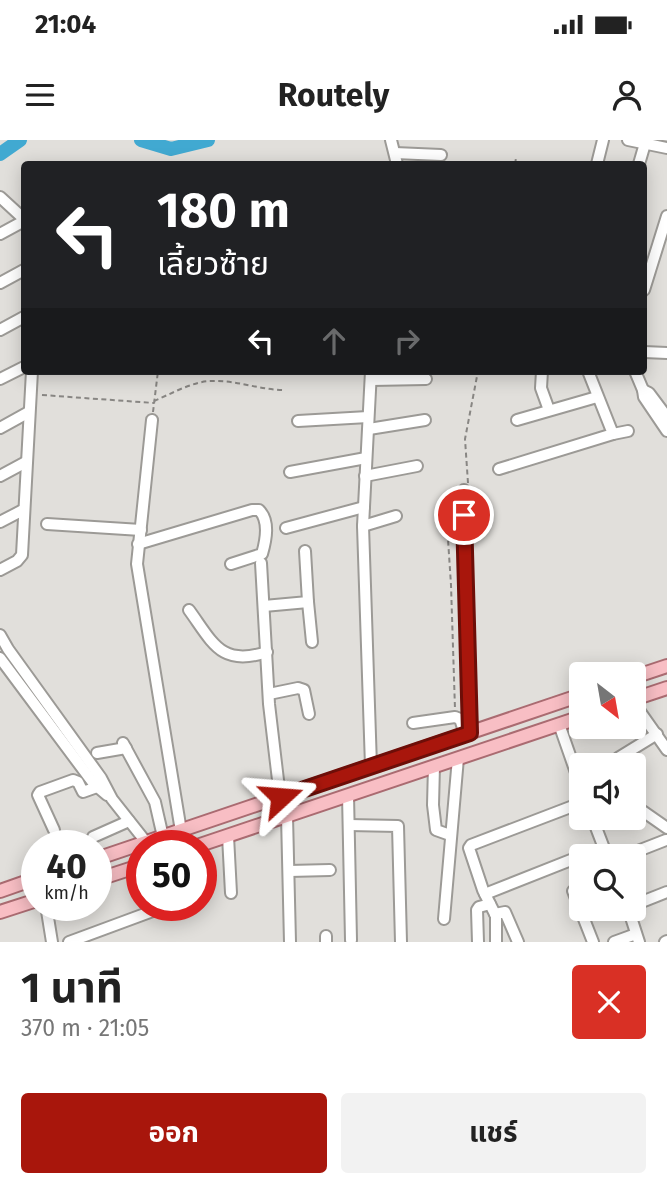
<!DOCTYPE html>
<html lang="th">
<head>
<meta charset="utf-8">
<style>
	:root { --surface:#fff; --page:#f2f2f2; --text:#222; --muted:#767676; --accent:#a8160c }
	body { margin:0; font-family:"Fira Sans","Noto Sans Thai",sans-serif; background:var(--page); color:var(--text); height:100vh; display:flex; flex-direction:column; font-size:26px; white-space:nowrap }
	* { box-sizing:border-box; margin:0 }
	p { font-size:23px; color:var(--muted) }
	.icon { flex:none; width:38px; height:38px; fill:none; stroke:currentColor; stroke-width:2; stroke-linecap:round; stroke-linejoin:round }
	.map { position:relative; height:802px; overflow:hidden }
	.sheet { display:flex; flex-direction:column; background:var(--surface); flex:1 }
	.sheet>* { flex:none }
	.hud { position:absolute; left:21px; top:21px; width:626px; height:214px; border-radius:7px; box-shadow:0 4px 18px #0003; background:#202124; color:#fff; overflow:hidden }
	.needle { width:46px; rotate:149deg }
	.controls { position:absolute; left:569px; top:522px; display:grid; gap:14px }
	.controls a { display:grid; place-items:center; width:77px; height:77px; border-radius:7px; background:var(--surface); box-shadow:0 4px 18px #0003; font-size:35px }
	.speed { position:absolute; left:21px; top:690px; display:flex; gap:14px; font-size:35px; font-weight:700; text-align:center }
	.speed>* { display:grid; place-content:center; width:91px; height:91px; border-radius:50%; background:var(--surface); box-shadow:0 4px 18px #0003; line-height:1 }
	.speed small { font-size:18px; font-weight:400 }
	.speed .limit { border:10px solid #d22; background:#fff; color:#111 }
	.pin { position:absolute; display:grid; place-items:center; width:60px; height:60px; color:#fff; margin:-30px; border:4px solid #fff; border-radius:50%; box-shadow:0 2px 7px #0007 }
	.me { position:absolute; width:77px; margin:-38px; rotate:71deg; stroke-linejoin:round; filter:drop-shadow(0 0 5px #0008) }
	.turn { display:flex; align-items:center; gap:24px; height:147px; padding:0 21px; font-size:32px }
	.turn .icon { width:91px; height:91px; stroke-width:2.5 }
	.turn b { display:block; font-size:49px; line-height:60px }
	.lanes { display:flex; align-items:center; height:66px; padding:0 21px; background:#0003; justify-content:center; gap:35px; direction:ltr }
	.lanes .off { opacity:.35 }
	.round { display:grid; place-items:center; flex:none; width:74px; height:74px; border-radius:7px; background:var(--page) }
	.overview { display:flex; align-items:center; justify-content:space-between; height:119px; padding:0 21px }
	h1 { font-size:42px; font-weight:700; line-height:52px }
	.cta { display:flex; gap:14px; margin-top:auto; padding:14px 21px }
	.cta a { flex:1; height:80px; border-radius:7px; background:var(--accent); color:#fff; font-size:28px; font-weight:700; line-height:80px; text-align:center }
	.cta a+a { background:var(--page); color:var(--text) }
	.status { display:flex; justify-content:space-between; align-items:center; height:49px; padding:0 35px; background:var(--surface); direction:ltr }
	.status svg { height:19px; fill:currentColor }
	header { display:flex; justify-content:space-between; align-items:center; height:91px; padding:0 21px; background:var(--surface); font-size:32px; font-weight:700 }
	.map>svg:first-child { display:block }
	.lines { fill:none; stroke-linecap:round; stroke-linejoin:round }
	.river { stroke:#41a9d1; stroke-width:14 }
	.minor-casing { stroke:#9c9a96; stroke-width:14 }
	.major-casing { stroke:#aa6b71; stroke-width:16 }
	.path { stroke:#888683; stroke-width:2; stroke-dasharray:5 3.5; stroke-linecap:butt }
	.minor { stroke:#fff; stroke-width:10 }
	.major { stroke:#f8bec4; stroke-width:12 }
	.route-casing { stroke:#6d0e08; stroke-width:18 }
	.route { stroke:#a8160c; stroke-width:12 }
</style>
</head>
<body>
<div class="status"><b>21:04</b><svg viewBox="0 0 49 12"><path d="M0 12V9h3v3zM5 12V6h3v6zM10 12V3h3v9zM15 12V0h3v12zM26 1h20v11H26zM47 4h2v5h-2z"/></svg></div>
<header><svg class="icon" aria-label="menu" viewBox="0 0 24 24"><path d="M4 6h16M4 12h16M4 18h16"/></svg>Routely<svg class="icon" aria-label="person" viewBox="0 0 24 24"><circle cx="12" cy="8" r="4"/><path d="M4 21q1-7 8-7t8 7"/></svg></header>
<div class="map">
<svg width="667" height="802" viewBox="0 0 667 802">
	<rect width="100%" height="100%" fill="#e1dfdb"/>
	<g class="lines">
		<g class="river">
			<polyline points="141,0 171,9 208,0"/>
			<polyline points="0,14 20,0"/>
		</g>
		<defs>
			<g id="minor">
				<polyline points="391,0 397,24"/>
				<polyline points="628,0 667,8"/>
				<polyline points="395,13 441,15"/>
				<polyline points="597,24 603,0"/>
				<polyline points="639,24 646,0"/>
				<polyline points="0,57 24,79"/>
				<polyline points="0,94 24,81"/>
				<polyline points="0,143 24,130"/>
				<polyline points="644,150 667,76"/>
				<polyline points="0,190 24,177"/>
				<polyline points="644,212 667,213"/>
				<polyline points="542,231 541,248 549,270"/>
				<polyline points="635,231 643,250 644,257 667,291"/>
				<polyline points="0,239 24,227"/>
				<polyline points="371,240 426,239"/>
				<polyline points="643,250 649,253 667,277"/>
				<polyline points="152,280 137,424 181,691"/>
				<polyline points="517,280 597,257"/>
				<polyline points="298,281 368,277"/>
				<polyline points="0,288 29,272"/>
				<polyline points="369,289 425,280"/>
				<polyline points="613,294 628,291"/>
				<polyline points="499,329 613,294 588,231"/>
				<polyline points="290,332 366,318"/>
				<polyline points="0,336 26,322"/>
				<polyline points="365,336 417,326"/>
				<polyline points="464,350 470,593"/>
				<polyline points="0,382 23,370"/>
				<polyline points="47,384 141,390"/>
				<polyline points="363,386 396,376"/>
				<polyline points="286,388 364,367"/>
				<path d="M138 404 252 370H259C270 381 266 400 262 414L231 424"/>
				<polyline points="261,423 269,564 280,657"/>
				<polyline points="0,430 17,421 22,415 32,231"/>
				<polyline points="308,462 312,502"/>
				<polyline points="264,466 308,462 305,411"/>
				<path d="M189 470C213 503 221 527 267 512"/>
				<polyline points="0,495 8,509 101,638 112,659 146,702"/>
				<polyline points="0,518 94,644 107,655"/>
				<polyline points="269,554 298,548 304,550 309,574"/>
				<polyline points="634,563 667,610"/>
				<polyline points="413,583 455,577 460,579 465,594"/>
				<polyline points="559,584 581,647"/>
				<polyline points="123,603 155,662 163,697"/>
				<polyline points="97,613 126,608"/>
				<polyline points="618,618 657,594"/>
				<polyline points="371,626 363,386 371,231"/>
				<polyline points="434,626 433,665 436,690 450,695"/>
				<polyline points="348,655 351,800"/>
				<polyline points="634,665 667,688"/>
				<polyline points="287,676 290,802"/>
				<polyline points="592,677 607,716"/>
				<polyline points="349,685 398,686 401,802"/>
				<polyline points="54,690 38,655 40,652 73,640 78,642 83,652 97,647"/>
				<polyline points="228,696 231,753"/>
				<polyline points="93,697 129,681"/>
				<polyline points="625,716 666,700"/>
				<polyline points="289,731 330,730"/>
				<polyline points="573,751 593,802"/>
				<polyline points="485,754 581,716"/>
				<polyline points="46,765 52,802"/>
				<polyline points="634,765 667,752"/>
				<polyline points="628,768 639,802"/>
				<polyline points="495,774 505,772 518,802"/>
				<polyline points="444,779 458,618"/>
				<polyline points="326,796 326,802"/>
				<polyline points="69,802 169,765"/>
				<polyline points="478,802 477,770 479,767 490,764"/>
				<polyline points="496,802 496,776 483,750 469,708 471,705 581,663"/>
				<polyline points="614,802 636,794"/>
				<polyline points="665,802 667,801"/>
			</g>
			<g id="major">
				<polyline points="634,537 667,526"/>
				<polyline points="634,559 667,548"/>
				<polyline points="200,705 581,577"/>
				<polyline points="96,719 581,555"/>
				<polyline points="96,740 142,725"/>
				<polyline points="0,751 37,738"/>
				<polyline points="0,772 37,760"/>
			</g>
		</defs>
		<use href="#minor" class="minor-casing"/>
		<use href="#major" class="major-casing"/>
		<g class="path">
			<polyline points="172,24 172,23"/>
			<polyline points="515,24 516,18"/>
			<polyline points="42,255 154,263"/>
			<path d="M154 261C171 254 193 241 212 241 236 240 260 250 284 250"/>
			<polyline points="153,272 158,231"/>
			<polyline points="468,343 465,299 478,231"/>
			<polyline points="455,363 446,369 451,445 455,569"/>
		</g>
		<use href="#minor" class="minor"/>
		<use href="#major" class="major"/>
	</g>
	<g class="lines">
		<defs>
			<polyline id="route" points="281,657 470,593 464,375"/>
		</defs>
		<use href="#route" class="route-casing"/>
		<use href="#route" class="route"/>
	</g>
</svg>
<div class="controls">
<a><svg class="needle" viewBox="-14 -14 28 28"><path d="M0-13l5 13h-10z" fill="#e53935"/><path d="M0 13l5-13h-10z" fill="#767676"/></svg></a>
<a><svg class="icon" aria-label="sound" viewBox="0 0 24 24"><path d="M4 9h4l5-4v14l-5-4H4zM17 9q2 3 0 6"/></svg></a>
<a><svg class="icon" aria-label="search" viewBox="0 0 24 24"><circle cx="10" cy="10" r="6"/><path d="M15 15l6 6"/></svg></a>
</div>
<div class="speed"><div>40<small>km/h</small></div><div class="limit">50</div></div>
<div class="pin" style="left:464px;top:375px;background:#d93025"><svg class="icon" aria-label="arrive" viewBox="0 0 24 24"><path d="M6 21V4h12l-3 4 3 4H6"/></svg></div>
<svg class="me" style="left:281px;top:657px" viewBox="-20 -20 40 40"><path d="M0-17L14 15 0 8-14 15z" fill="#a8160c" stroke="#fff" stroke-width="4"/></svg>
<div class="hud">
<div class="turn"><svg class="icon" aria-label="left" viewBox="0 0 24 24"><path d="M17 20v-9H6M10 6l-5 5 5 5"/></svg><div><b>180 m</b>เลี้ยวซ้าย</div></div>
<div class="lanes"><svg class="icon" aria-label="left" viewBox="0 0 24 24"><path d="M17 20v-9H6M10 6l-5 5 5 5"/></svg><svg class="icon off" aria-label="ahead" viewBox="0 0 24 24"><path d="M12 20V5M6 11l6-6 6 6"/></svg><svg class="icon off" aria-label="right" viewBox="0 0 24 24"><path d="M7 20v-9h11M14 6l5 5-5 5"/></svg></div>
</div>
</div>
<section class="sheet">
<div class="overview"><div><h1>1 นาที</h1><p>370 m · 21:05</p></div><a class="round" style="background:#d93025;color:#fff"><svg class="icon" aria-label="close" viewBox="0 0 24 24"><path d="M6 6l12 12M18 6L6 18"/></svg></a></div>
<div class="cta"><a>ออก</a><a>แชร์</a></div>
</section>
</body>
</html>
